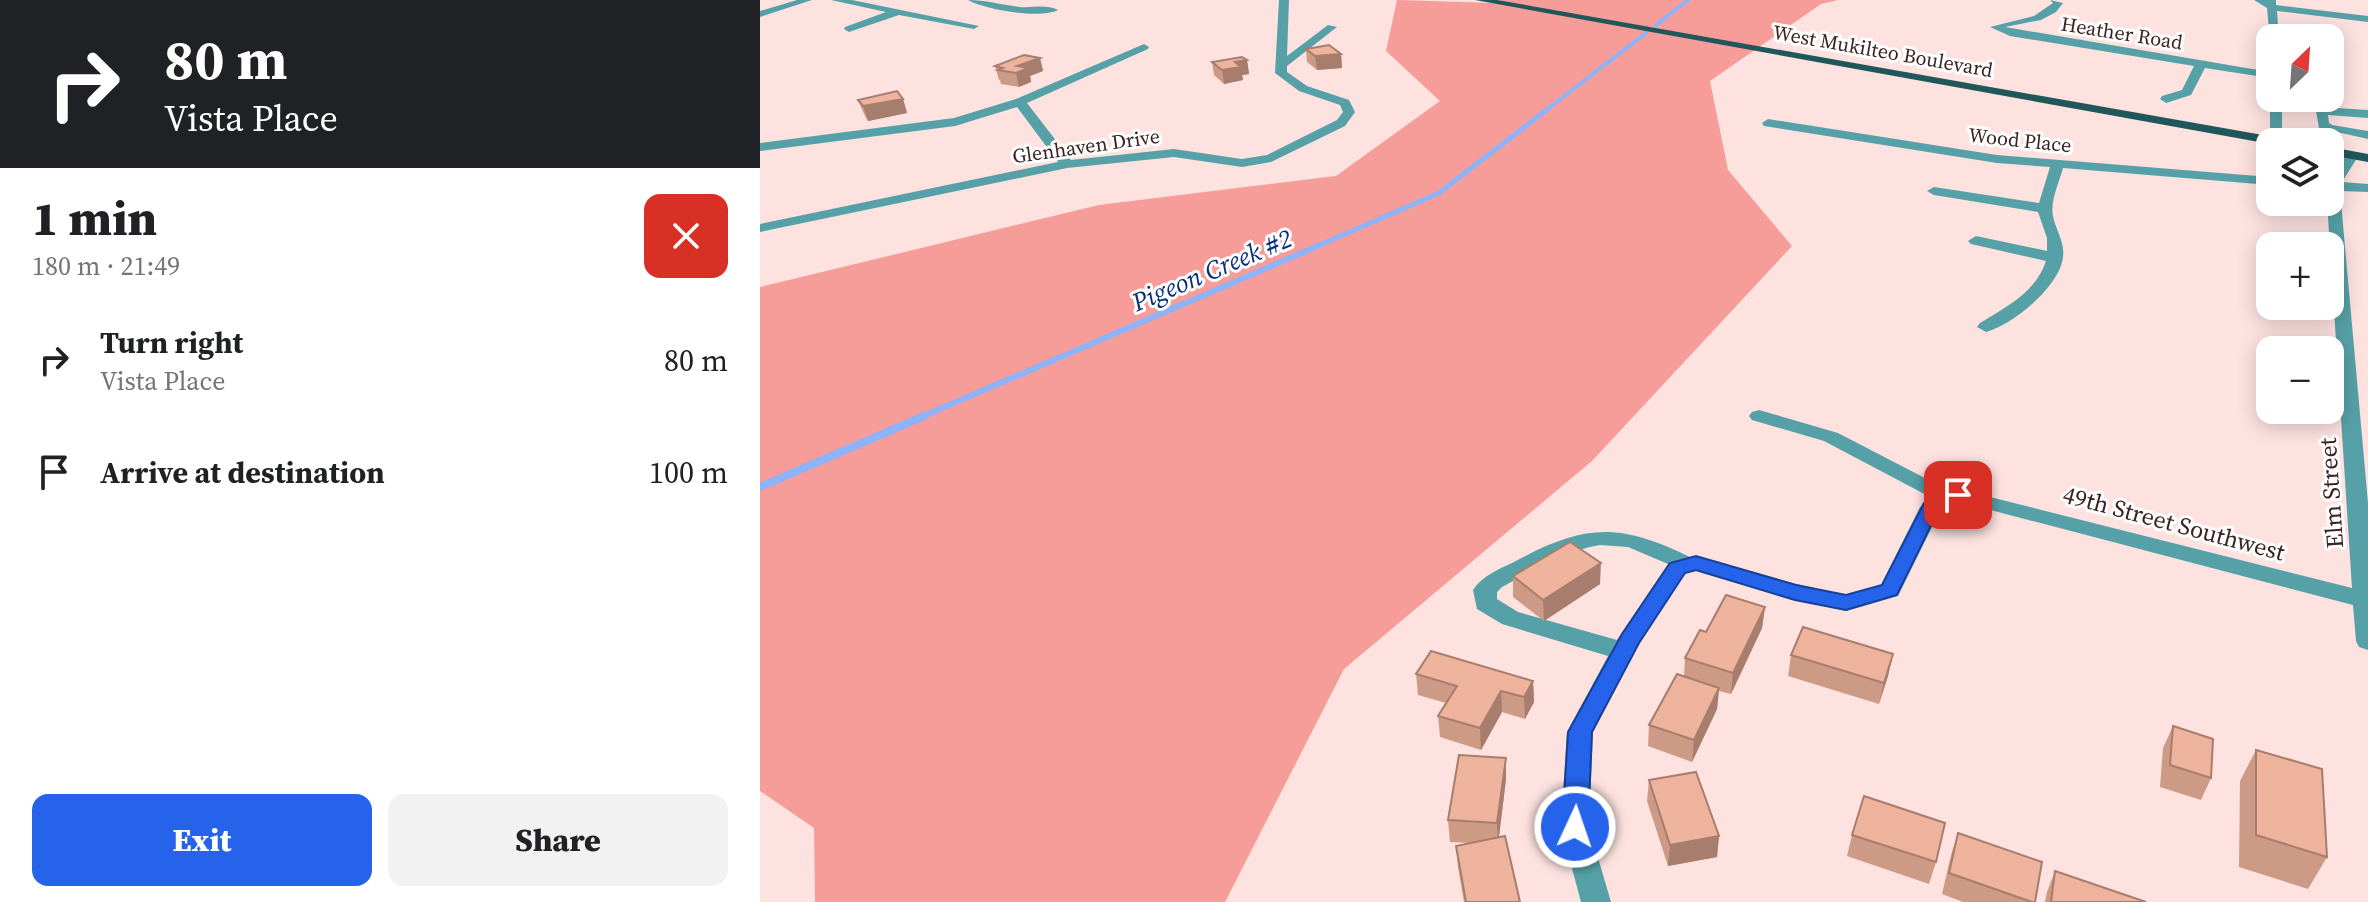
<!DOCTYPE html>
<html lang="en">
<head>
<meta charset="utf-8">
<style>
	:root { --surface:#fff; --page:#f2f2f2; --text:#202124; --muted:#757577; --accent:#2563eb }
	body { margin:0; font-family:"Source Serif 4",serif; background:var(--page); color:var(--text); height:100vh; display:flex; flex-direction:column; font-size:30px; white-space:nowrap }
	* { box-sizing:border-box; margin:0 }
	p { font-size:26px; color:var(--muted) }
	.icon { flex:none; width:44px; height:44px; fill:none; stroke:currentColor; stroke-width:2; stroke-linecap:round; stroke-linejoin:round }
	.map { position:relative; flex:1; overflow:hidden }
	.side { display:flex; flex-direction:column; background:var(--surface); width:760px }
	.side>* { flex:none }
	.guide { background:#202124; color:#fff; overflow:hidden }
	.needle { width:52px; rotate:25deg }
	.controls { position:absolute; left:1496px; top:24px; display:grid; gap:16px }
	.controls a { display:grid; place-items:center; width:88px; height:88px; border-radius:16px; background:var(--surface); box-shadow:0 4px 20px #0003; font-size:40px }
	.pin { position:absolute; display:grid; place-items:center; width:68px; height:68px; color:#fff; margin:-34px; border-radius:16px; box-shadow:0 4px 12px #0006 }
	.me { position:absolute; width:88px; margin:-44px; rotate:3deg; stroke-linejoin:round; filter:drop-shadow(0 0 6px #0008) }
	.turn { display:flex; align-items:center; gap:28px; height:168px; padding:0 32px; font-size:36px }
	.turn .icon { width:104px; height:104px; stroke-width:2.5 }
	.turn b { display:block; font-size:56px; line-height:68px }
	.round { display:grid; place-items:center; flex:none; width:84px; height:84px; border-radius:16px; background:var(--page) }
	.headline { display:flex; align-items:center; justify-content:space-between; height:136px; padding:0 32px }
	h1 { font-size:48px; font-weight:800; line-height:60px }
	.action { display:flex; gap:16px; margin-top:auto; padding:16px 32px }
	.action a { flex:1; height:92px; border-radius:16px; background:var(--accent); color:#fff; font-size:32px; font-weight:800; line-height:92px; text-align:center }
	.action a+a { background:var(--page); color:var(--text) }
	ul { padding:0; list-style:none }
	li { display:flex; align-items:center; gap:24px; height:112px; padding:0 32px }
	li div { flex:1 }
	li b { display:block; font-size:30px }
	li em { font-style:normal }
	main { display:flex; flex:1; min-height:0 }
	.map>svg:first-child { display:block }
	.forest { fill:#f69c99 }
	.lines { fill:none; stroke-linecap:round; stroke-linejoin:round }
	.stream-far3 { stroke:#8db3f9; stroke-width:4 }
	.stream-far2 { stroke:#8db3f9; stroke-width:5 }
	.stream-far1 { stroke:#8db3f9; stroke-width:6 }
	.stream { stroke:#8db3f9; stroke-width:8 }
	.minor { fill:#55a1a7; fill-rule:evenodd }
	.major { fill:#20575b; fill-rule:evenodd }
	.wall { fill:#cd9a86 }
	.shaded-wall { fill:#a77d6d }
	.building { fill:#eeb39c; stroke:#a77d6d; stroke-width:2 }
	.route { fill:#2563eb; stroke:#184099; stroke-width:2 }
	.labels { text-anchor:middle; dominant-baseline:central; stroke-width:6; stroke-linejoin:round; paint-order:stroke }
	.far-street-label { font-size:20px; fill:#3c2323; stroke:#fff }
	.street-label { font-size:24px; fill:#3c2323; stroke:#fff }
	.water-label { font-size:26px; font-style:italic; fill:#062d7b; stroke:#fff }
</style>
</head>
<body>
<main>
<section class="side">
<div class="guide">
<div class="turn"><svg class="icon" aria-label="right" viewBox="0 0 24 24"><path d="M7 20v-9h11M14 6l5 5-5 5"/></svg><div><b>80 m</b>Vista Place</div></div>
</div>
<div class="headline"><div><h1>1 min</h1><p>180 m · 21:49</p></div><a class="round" style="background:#d93025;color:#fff"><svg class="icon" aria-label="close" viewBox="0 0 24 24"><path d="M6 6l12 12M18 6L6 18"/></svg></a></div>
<ul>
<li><svg class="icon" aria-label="right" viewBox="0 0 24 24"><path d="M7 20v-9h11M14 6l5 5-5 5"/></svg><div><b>Turn right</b><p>Vista Place</p></div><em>80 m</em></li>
<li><svg class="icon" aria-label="arrive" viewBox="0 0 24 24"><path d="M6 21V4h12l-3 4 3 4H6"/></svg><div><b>Arrive at destination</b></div><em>100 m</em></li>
</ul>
<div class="action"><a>Exit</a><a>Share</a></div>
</section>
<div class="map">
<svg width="1608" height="902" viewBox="0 0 1608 902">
	<rect width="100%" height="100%" fill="#fde2e0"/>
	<polygon class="forest" points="637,0 735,3 740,0 1078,0 1061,4 950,81 968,170 1032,246 832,461 584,669 465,902 55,902 54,828 0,791 0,287 339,205 576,176 680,101 626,51"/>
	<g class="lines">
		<g class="stream-far3">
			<polyline points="896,25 928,0"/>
			<polyline points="786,110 886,33"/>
		</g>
		<polyline class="stream-far2" points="555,247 679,193 789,108"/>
		<polyline class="stream-far1" points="159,418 560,245"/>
		<polyline class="stream" points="0,487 164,416"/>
		<g class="minor">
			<polygon points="37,0 52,0 0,17 0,11"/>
			<polygon points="71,0 92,0 219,26 214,29 139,15 89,32 84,29 85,27 126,12"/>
			<path d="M208 0C226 0 242 5 260 7 272 8 287 4 298 10 281 19 225 10 208 0Z"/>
			<polygon points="519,0 529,0 527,56 568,25 577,27 527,66 527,72 547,86 589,100 595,112 585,126 511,162 482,167 414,157 307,168 0,232 0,224 298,162 257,107 195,126 0,151 0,143 194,118 256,99 384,44 389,47 388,49 267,103 311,160 414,149 482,159 507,155 577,120 583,112 580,105 539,91 515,73"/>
			<polygon points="1290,0 1303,3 1296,12 1281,20 1245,27 1510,72 1510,78 1445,68 1431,95 1406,103 1400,99 1402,96 1422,90 1434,66 1250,36 1230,27 1274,16 1293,3"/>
			<polygon points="1494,0 1516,0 1516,5 1608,16 1608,22 1517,11 1519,38 1510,40 1507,8"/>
			<polygon points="1510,98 1522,98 1522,142 1510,141"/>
			<polygon points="1562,107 1608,110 1608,118 1568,115 1569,123 1572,125 1608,131 1608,139 1559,128 1556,111"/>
			<path d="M1008 119 1237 155 1510 177V185L1303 168C1299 183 1290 201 1293 216 1296 231 1305 242 1303 257 1300 286 1253 325 1226 332L1217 327 1220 323C1246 307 1276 292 1286 261L1211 244 1208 241 1216 236 1287 251V238L1278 212 1174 195 1167 191 1174 187 1279 203 1290 167 1237 163 1004 126 1002 123Z"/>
			<path d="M1587 152 1599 155 1582 182 1608 184V192L1580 191 1608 503V650L1599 647 1596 641 1593 605 1200 502 1180 511 1138 596 1086 611 1035 600 936 571 925 573 879 643 833 732 829 827 851 902H821L801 827 807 732 848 656 742 624 717 609 713 590C722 576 739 569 754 562 824 524 858 522 930 557L936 556 1036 584 1086 595 1121 585 1160 507 1172 498 1064 441 992 420 989 416 992 412 999 410 1078 433 1190 491 1198 489 1592 588 1567 202H1570V180ZM840 545 868 547 908 564 857 640 758 612 737 599V592L742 587C774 570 804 551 840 545Z"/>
		</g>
		<g class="major">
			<polygon points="715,0 737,0 1520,138 1526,142 1510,144"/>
			<polygon points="1570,147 1608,154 1608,162 1570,155"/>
		</g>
	</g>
	<g class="wall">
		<polygon points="546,49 581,54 582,68 557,70 547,62"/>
		<polygon points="280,58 283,71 270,76 271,82 259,87 241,84 240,80 239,80 235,66"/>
		<polygon points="487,60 489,74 482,75 483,80 464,84 454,75 452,62"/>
		<polygon points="143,99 147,113 108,121 104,114 98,100"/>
		<polygon points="753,576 840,584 784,621 753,597"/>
		<polygon points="1005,607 1002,628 971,694 959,691 957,709 932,762 888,746 889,725 924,676 925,658 946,632"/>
		<polygon points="1133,654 1128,676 1119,704 1028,676 1031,655"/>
		<polygon points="656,674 773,681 774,702 765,719 742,712 721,750 680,737 678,716 686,703 658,695"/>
		<polygon points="1413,726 1451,778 1441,800 1400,787 1403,748"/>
		<polygon points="1496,750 1567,857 1548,889 1479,867 1480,781"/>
		<polygon points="746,779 739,837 760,902 704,902 698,867 696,846 710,843 690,842 688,820"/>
		<polygon points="889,780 959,836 957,857 908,866 887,801"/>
		<polygon points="1198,833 1275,902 1203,902 1182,894 1191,855"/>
		<polygon points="1092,835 1176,862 1169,884 1087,856"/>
		<polygon points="1295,871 1386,902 1285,902 1287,892"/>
	</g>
	<g class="shaded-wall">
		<polygon points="581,54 582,68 557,70 555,56"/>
		<polygon points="280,58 283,71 270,76 271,82 259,87 256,73 257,66"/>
		<polygon points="487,60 489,74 482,75 483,80 464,84 462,70 475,62"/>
		<polygon points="143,99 147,113 108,121 103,106"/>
		<polygon points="841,563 840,584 784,621 783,600"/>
		<polygon points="1005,607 1002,628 971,694 973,673"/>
		<polygon points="1133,654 1128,676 1119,704 1124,683"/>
		<polygon points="773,681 774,702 765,719 764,697"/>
		<polygon points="959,688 957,709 932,762 934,740"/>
		<polygon points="741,691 742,712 721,750 720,728"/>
		<polygon points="746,758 746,779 738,844 737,823"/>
		<polygon points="959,836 957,857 908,866 910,845"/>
	</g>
	<g class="building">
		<polygon points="569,45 581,54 555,56 546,49"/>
		<polygon points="264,55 280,58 257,66 268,68 256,73 238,70 243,68 235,66"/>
		<polygon points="482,57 487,60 475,62 481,67 462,70 452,62"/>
		<polygon points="137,91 143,99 103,106 98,100"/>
		<polygon points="810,542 841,563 783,600 753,576"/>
		<polygon points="966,595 1005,607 973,673 925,658 940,630 946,632"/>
		<polygon points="1043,627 1133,654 1124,683 1031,655"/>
		<polygon points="671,651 773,681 764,697 741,691 720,728 678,716 697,686 656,674"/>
		<polygon points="917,674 959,688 934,740 889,725"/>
		<polygon points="1413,726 1453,739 1451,778 1410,765"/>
		<polygon points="1496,750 1562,769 1567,857 1496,835"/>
		<polygon points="699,755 746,758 737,823 688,820"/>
		<polygon points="936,772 959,836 910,845 889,780"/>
		<polygon points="1104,796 1185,823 1176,862 1092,835"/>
		<polygon points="1198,833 1282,862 1275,902 1272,902 1189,873"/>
		<polygon points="745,836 760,902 706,902 696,846"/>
		<polygon points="1295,871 1386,902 1291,902"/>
	</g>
	<polygon class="route" points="1198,489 1208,495 1178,511 1137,595 1086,610 1035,600 936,570 925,573 879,643 832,732 828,827 824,835 815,838 806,835 802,827 808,732 862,634 910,563 936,556 1036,585 1086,595 1122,585 1164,503"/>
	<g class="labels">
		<g class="far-street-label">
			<text transform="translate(1362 33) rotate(9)">Heather Road</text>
			<text transform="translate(1123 51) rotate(10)">West Mukilteo Boulevard</text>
			<text transform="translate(1260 140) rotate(6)">Wood Place</text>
			<text transform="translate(326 146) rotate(-8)">Glenhaven Drive</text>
		</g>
		<g class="street-label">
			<text transform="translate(1571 493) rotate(-94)">Elm Street</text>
			<text transform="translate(1414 523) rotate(15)">49th Street Southwest</text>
		</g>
		<g class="water-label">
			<text transform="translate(452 270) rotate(-23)">Pigeon Creek #2</text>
		</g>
	</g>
</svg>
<div class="controls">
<a><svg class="needle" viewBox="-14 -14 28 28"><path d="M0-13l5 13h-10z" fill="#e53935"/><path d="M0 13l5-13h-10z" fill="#757577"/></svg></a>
<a><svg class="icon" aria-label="layers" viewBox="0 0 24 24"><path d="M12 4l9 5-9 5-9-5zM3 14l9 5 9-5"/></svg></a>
<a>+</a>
<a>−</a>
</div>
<div class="pin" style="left:1198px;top:495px;background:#d93025"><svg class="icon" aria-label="arrive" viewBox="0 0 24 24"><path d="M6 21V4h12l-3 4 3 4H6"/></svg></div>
<svg class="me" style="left:815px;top:827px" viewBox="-20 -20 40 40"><circle r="17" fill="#2563eb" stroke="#fff" stroke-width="3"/><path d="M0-11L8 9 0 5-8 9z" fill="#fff"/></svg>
</div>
</main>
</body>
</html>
